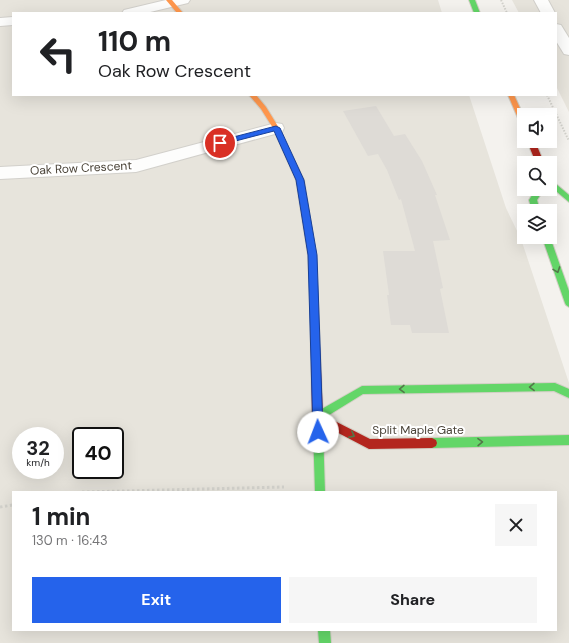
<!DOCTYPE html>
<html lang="en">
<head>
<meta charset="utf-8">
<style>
	:root { --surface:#fff; --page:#f6f6f6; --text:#202124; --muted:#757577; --accent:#2563eb }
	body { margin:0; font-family:"DM Sans",sans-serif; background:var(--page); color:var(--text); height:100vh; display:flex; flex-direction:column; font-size:15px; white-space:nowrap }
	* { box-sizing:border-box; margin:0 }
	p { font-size:13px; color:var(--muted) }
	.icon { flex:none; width:22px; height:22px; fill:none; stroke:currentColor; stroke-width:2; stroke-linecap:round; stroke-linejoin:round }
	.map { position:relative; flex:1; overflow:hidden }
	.panel { position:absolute; left:12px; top:491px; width:545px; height:140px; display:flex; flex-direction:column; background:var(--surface); border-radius:0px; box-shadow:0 4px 16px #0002 }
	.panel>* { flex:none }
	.guide { position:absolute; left:12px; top:12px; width:545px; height:84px; border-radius:0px; box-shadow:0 4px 16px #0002; background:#fff; color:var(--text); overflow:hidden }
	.tools { position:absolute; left:517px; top:108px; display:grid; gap:8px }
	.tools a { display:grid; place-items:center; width:40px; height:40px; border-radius:0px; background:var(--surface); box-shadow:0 4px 16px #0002; font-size:20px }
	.speed { position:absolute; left:12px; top:427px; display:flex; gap:8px; font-size:20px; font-weight:700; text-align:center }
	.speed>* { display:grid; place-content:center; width:52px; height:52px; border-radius:50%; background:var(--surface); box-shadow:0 4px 16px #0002; line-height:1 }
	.speed small { font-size:10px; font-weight:400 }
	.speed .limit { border:2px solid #111; border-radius:6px; background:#fff; color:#111 }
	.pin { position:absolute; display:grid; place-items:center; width:34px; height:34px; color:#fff; margin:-17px; border:2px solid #fff; border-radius:50%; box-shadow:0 1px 4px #0007 }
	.me { position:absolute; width:44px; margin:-22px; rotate:358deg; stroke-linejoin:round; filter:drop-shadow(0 0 3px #0008) }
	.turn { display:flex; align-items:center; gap:14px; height:84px; padding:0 20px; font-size:18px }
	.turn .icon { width:52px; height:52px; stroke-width:2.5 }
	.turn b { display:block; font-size:28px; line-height:34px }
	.round { display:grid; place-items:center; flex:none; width:42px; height:42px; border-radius:0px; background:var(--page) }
	.head { display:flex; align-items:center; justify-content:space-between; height:68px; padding:0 20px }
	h1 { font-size:24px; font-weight:700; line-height:30px }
	.primary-button { display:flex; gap:8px; margin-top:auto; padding:8px 20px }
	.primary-button a { flex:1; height:46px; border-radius:0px; background:var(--accent); color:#fff; font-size:16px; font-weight:700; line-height:46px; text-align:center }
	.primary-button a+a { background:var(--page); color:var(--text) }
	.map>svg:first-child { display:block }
	.residential { fill:#e7e4dc; fill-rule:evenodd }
	.building { fill:#dedbd6 }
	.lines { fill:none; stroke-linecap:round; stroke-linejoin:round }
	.street-casing { stroke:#d2d0cb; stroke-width:2 }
	.fast-casing { stroke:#d3cfc5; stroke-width:2 }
	.slow-casing { stroke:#d3cfc5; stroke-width:2 }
	.jam-casing { stroke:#d3cfc5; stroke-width:2 }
	.path-far1 { stroke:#d3d2cc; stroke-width:2; stroke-dasharray:1.5 1.5; stroke-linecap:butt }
	.path { stroke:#d3d2cc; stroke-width:3; stroke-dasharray:2.5 2.5; stroke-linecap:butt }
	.street { fill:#fdfdfc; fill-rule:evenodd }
	.fast { fill:#63d668; fill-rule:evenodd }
	.slow { fill:#ff974d; fill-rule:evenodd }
	.jam { fill:#b3261e; fill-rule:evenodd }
	.oneway { stroke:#537749 }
	.route { fill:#2563eb; stroke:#184099 }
	.labels { text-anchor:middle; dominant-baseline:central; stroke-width:4; stroke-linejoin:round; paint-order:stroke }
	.street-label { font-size:12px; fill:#4b4439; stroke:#fff }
</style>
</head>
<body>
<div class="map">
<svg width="569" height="643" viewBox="0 0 569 643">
	<rect width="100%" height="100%" fill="#f4f2ee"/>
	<g class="residential">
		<path d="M0 0H438L442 13H13V95H469L506 208 521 239 569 383V643H0ZM21 436H55V470H21ZM81 436H115V470H81ZM13 492H556V630H13Z"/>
		<polygon points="512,0 569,0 569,112 556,86 556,13 519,13"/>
	</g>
	<polygon class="building" points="376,106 394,136 405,134 422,161 437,195 435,195 450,240 433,241 443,288 440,289 449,333 412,333 410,325 391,325 387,295 389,295 383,251 415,251 401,199 399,200 387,170 378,154 368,156 343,111"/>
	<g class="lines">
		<defs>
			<g id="street">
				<polygon points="166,0 190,0 188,3 146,13 122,13 124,10"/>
				<polygon points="534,0 548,0 555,13 541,13"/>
				<polygon points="13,17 13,25 0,26 0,18"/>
				<polygon points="556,24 561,25 569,38 569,55 564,54 556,41"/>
				<polygon points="276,123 282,124 284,128 282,132 136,172 0,179 0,167 136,160"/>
			</g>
			<g id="fast">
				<polygon points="469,0 475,0 480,13 474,13"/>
				<polygon points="550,179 569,195 569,202 550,186"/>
				<polygon points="536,189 544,189 537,200 540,211 532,211 529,200"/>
				<polygon points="542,237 550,237 569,291 569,307 566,305 565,303"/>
				<polygon points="555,383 569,389 569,398 554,391 363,394 321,420 317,422 313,420 312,417 313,414 362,386"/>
				<polygon points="318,424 322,426 323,429 325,492 315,492 313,429 314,426"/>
				<polygon points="569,435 569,445 432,448 428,446 427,443 428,440 432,438"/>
				<polygon points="318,630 330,630 331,643 319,643"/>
			</g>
			<g id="slow">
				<polygon points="166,0 172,0 183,13 177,13"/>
				<polygon points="249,95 256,95 266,107 279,128 304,180 316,255 318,301 317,303 311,303 310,301 308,255 296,180 273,128 261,109"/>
				<polygon points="508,95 514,95 524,117 524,127 521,125"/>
			</g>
			<g id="jam">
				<polygon points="527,141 535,141 544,163 536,163"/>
				<polygon points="314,297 317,299 318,301 323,415 370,439 432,438 436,440 437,443 436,446 432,448 369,449 323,425 322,432 318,434 314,432 312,417 310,301 311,299"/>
			</g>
		</defs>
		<use href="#street" class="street-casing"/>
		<use href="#fast" class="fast-casing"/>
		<use href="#slow" class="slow-casing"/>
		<use href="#jam" class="jam-casing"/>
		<g class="path-far1">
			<polyline points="501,0 507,13"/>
			<polyline points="547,95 569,141"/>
		</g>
		<g class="path">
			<polyline points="82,492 284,487"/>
			<polyline points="0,507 13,505"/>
		</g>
		<use href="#street" class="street"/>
		<use href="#fast" class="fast"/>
		<use href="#slow" class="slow"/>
		<use href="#jam" class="jam"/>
	</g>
	<defs><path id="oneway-chevron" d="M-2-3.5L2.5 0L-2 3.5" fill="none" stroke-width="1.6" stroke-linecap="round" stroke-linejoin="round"/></defs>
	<g class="oneway">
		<use href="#oneway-chevron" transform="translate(557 270) rotate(70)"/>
		<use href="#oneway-chevron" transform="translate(532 387) rotate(179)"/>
		<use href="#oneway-chevron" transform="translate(402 389) rotate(179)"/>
		<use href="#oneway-chevron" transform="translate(352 435) rotate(27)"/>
		<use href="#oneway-chevron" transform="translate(480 442) rotate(-1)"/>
	</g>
	<polygon class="route" points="276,126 280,128 304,180 317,255 323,432 322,435 318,437 314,435 313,432 308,255 296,180 274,131 220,145 217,143 218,141"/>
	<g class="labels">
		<g class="street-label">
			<text transform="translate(81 168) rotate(-3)">Oak Row Crescent</text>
			<text x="418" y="430">Split Maple Gate</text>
		</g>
	</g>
</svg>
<div class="tools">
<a><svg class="icon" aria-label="sound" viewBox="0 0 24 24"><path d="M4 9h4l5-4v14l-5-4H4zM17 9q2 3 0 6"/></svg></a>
<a><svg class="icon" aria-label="search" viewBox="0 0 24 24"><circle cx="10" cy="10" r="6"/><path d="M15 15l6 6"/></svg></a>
<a><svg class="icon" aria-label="layers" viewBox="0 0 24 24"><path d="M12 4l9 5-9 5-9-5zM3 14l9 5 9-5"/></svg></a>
</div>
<div class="speed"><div>32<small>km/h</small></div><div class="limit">40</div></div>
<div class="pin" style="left:220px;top:143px;background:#d93025"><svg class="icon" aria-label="arrive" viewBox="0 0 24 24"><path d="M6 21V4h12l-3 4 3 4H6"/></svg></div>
<svg class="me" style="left:318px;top:432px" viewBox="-20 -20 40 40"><circle r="19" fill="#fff"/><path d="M0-13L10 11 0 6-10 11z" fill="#2563eb"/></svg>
<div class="guide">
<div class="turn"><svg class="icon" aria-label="left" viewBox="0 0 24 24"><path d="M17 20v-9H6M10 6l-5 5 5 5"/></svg><div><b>110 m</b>Oak Row Crescent</div></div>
</div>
<section class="panel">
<div class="head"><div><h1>1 min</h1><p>130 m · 16:43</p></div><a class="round"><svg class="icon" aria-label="close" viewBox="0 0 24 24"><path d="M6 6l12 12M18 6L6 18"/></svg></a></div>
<div class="primary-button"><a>Exit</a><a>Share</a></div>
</section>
</div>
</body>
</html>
